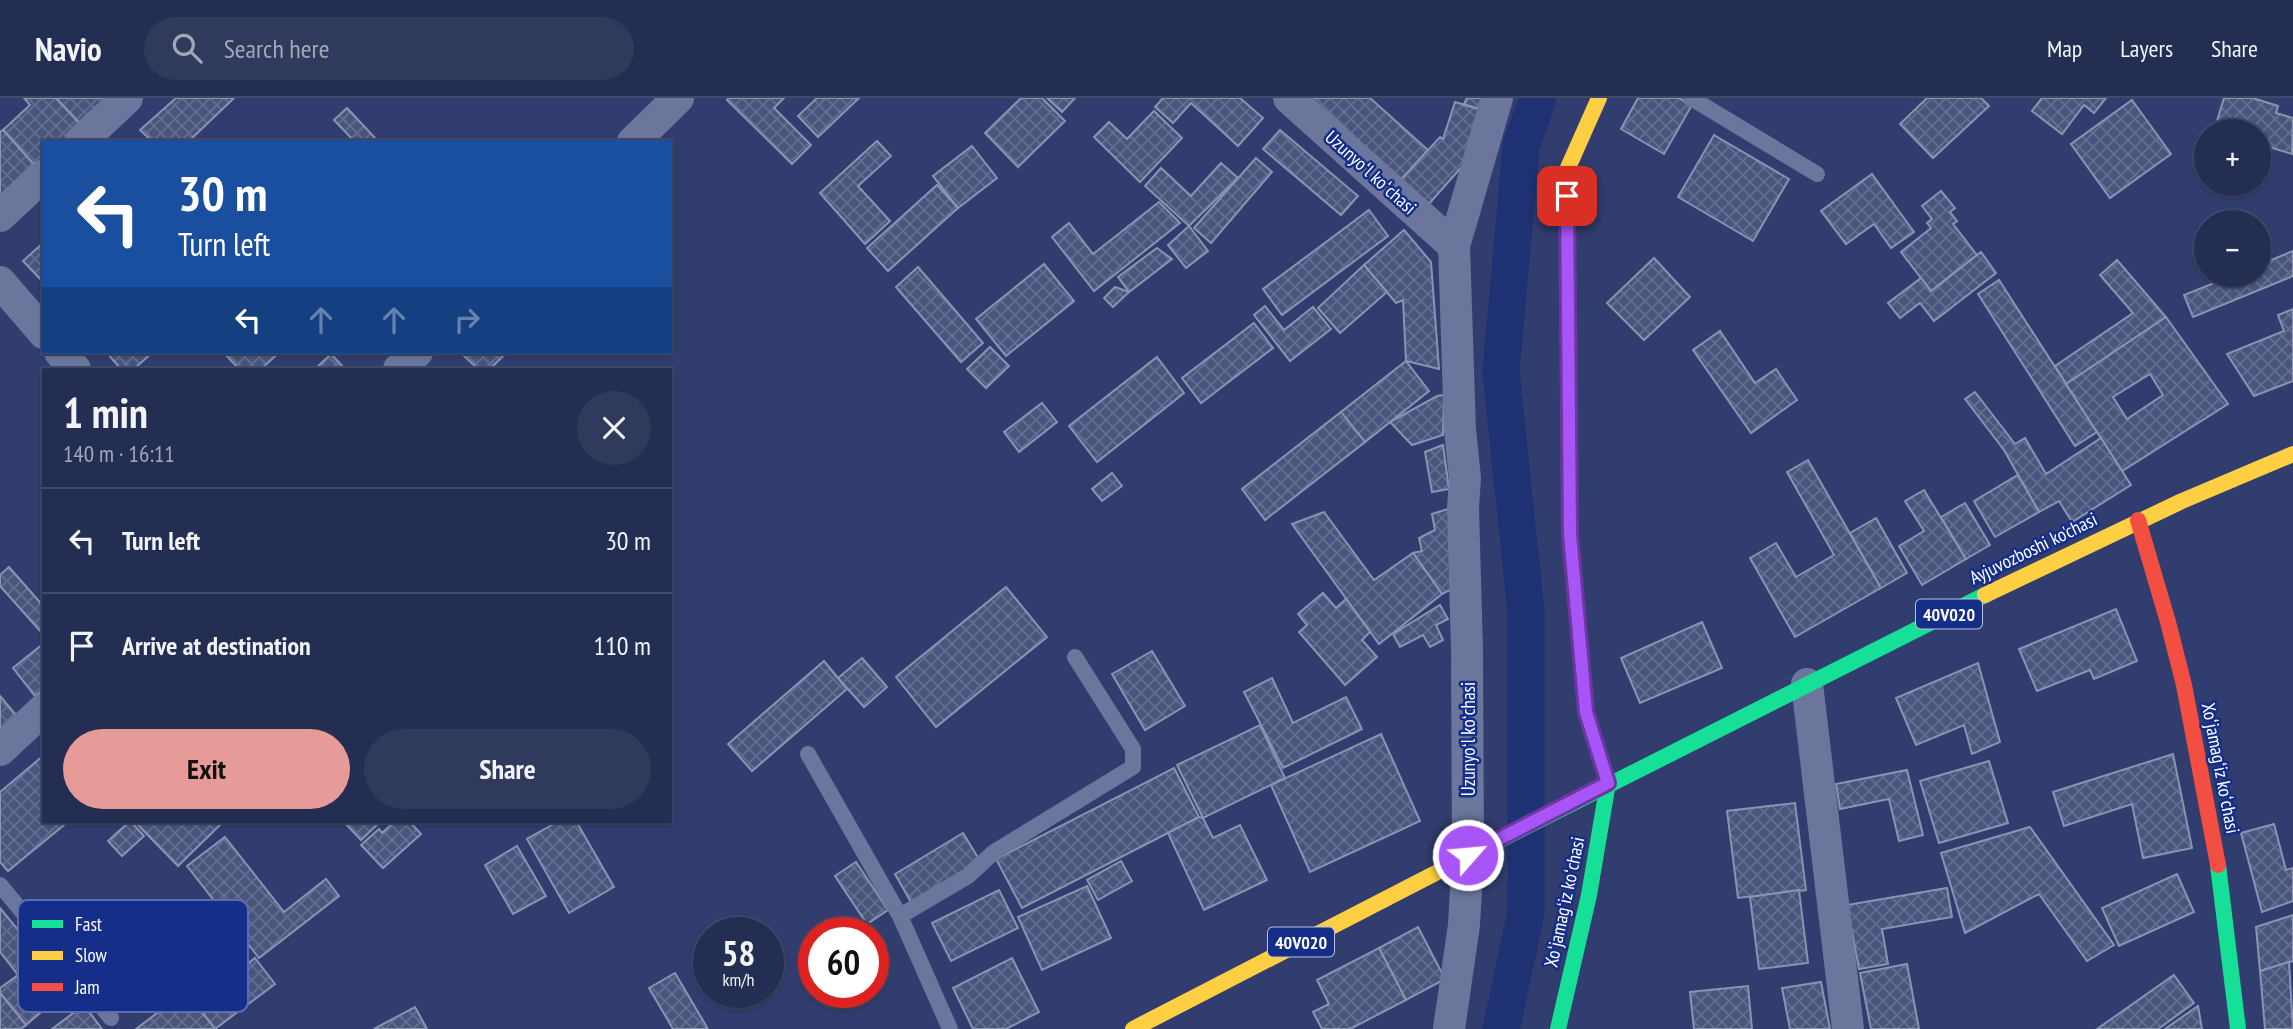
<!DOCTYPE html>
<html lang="en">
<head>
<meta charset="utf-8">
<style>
	:root { --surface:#242e52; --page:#303a5c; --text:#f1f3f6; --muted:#a3a8b8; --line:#414a69; --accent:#e69b98 }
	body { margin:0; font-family:"PT Sans Narrow",sans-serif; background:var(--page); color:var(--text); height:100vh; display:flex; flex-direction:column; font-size:26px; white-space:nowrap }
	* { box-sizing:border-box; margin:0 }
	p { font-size:23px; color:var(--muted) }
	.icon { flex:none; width:38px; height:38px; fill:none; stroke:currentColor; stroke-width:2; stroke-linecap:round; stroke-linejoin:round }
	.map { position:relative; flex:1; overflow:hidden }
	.side { position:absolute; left:42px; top:270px; width:630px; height:455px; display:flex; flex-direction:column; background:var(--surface); border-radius:0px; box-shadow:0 2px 5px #0004,0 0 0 2px var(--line) }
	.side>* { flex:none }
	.guide { position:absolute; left:42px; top:42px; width:630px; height:214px; border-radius:0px; box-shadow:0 2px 5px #0004,0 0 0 2px var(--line); background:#1a4fa0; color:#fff; overflow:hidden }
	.tools { position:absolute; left:2194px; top:21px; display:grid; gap:14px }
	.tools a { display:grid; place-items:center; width:77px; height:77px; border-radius:50%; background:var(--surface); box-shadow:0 2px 5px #0004,0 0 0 2px var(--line); font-size:35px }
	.speed { position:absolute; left:693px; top:819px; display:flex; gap:14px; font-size:35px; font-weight:700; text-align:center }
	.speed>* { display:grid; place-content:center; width:91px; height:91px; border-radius:50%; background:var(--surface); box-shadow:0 2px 5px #0004,0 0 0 2px var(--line); line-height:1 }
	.speed small { font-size:18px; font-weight:400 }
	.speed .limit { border:10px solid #d22; background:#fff; color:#111 }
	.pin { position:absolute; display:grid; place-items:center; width:60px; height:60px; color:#fff; margin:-30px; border-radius:14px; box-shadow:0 4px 10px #0006 }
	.me { position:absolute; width:77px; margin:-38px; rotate:63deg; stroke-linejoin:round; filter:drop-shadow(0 0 5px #0008) }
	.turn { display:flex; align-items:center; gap:24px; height:147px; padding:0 21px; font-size:32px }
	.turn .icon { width:91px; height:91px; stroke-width:2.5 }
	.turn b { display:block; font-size:49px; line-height:60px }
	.lanes { display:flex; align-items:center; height:66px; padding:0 21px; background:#0003; justify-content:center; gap:35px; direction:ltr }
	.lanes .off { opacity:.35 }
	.round { display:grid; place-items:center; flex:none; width:74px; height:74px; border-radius:37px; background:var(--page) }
	.head { display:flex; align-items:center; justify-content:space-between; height:119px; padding:0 21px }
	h1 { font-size:42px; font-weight:700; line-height:52px }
	.cta { display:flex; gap:14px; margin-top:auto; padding:14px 21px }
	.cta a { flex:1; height:80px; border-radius:42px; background:var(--accent); color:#111; font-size:28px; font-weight:700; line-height:80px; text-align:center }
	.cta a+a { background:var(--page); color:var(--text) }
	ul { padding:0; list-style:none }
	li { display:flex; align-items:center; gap:21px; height:105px; padding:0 21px; border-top:2px solid var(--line) }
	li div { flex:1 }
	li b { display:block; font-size:26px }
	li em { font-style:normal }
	header { display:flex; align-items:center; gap:42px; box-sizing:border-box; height:98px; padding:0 35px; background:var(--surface); border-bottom:2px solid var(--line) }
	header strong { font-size:33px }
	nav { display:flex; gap:38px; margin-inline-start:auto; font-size:24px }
	.search { width:490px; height:63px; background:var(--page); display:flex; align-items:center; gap:18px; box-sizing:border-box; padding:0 24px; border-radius:38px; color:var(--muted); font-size:26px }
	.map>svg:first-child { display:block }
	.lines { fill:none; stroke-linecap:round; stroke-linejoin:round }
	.canal { stroke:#1e3173; stroke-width:37 }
	.building { fill:url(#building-cross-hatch); stroke:#8b93b2; stroke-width:2; fill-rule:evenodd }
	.lane { stroke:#6c769c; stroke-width:16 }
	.street { stroke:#6c769c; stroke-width:32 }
	.fast { stroke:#16e098; stroke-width:16 }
	.slow { stroke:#ffcf43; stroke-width:16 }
	.jam { stroke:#f24e42; stroke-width:16 }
	.route-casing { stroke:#6d37a1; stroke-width:18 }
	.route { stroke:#a855f7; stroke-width:12 }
	.labels { text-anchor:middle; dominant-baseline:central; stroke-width:5; stroke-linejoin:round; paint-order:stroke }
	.shield { fill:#152e89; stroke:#b9c0dc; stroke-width:2 }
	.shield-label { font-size:18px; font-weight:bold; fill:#fff }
	.street-label { font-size:19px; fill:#fff; stroke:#152e89 }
	.key { fill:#152e89; stroke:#5b6dac; stroke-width:2 }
	.key-label { font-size:19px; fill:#fff }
</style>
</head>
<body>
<header>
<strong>Navio</strong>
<div class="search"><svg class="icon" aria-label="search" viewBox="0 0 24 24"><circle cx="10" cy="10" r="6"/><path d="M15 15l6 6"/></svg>Search here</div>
<nav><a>Map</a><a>Layers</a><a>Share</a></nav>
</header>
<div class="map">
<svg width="2293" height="931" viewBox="0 0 2293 931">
	<defs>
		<pattern id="building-cross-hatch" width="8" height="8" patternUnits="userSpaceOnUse" patternTransform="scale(1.75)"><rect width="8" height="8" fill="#4a557d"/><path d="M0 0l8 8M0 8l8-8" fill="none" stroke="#656e90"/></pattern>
	</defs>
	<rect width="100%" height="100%" fill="#303d6e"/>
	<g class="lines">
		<polyline class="canal" points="1501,931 1526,815 1526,514 1501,274 1521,49 1538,0"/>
	</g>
	<g class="building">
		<polygon points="24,0 56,0 83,29 67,44 44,44 44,64 37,70 3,32 30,7"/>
		<polygon points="56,0 115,0 83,29"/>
		<polygon points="176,0 234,0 188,44 153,44 140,32"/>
		<polygon points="728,0 784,0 774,10 811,47 792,66 727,2"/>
		<polygon points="817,0 859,0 818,39 798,18"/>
		<polygon points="1021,0 1042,0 1065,23 1018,69 985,35"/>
		<polygon points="1047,0 1075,0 1062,14"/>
		<polygon points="1163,0 1240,0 1263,20 1238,48 1191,5 1173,25 1155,9"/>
		<polygon points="1305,0 1370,0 1428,52 1399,84"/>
		<polygon points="1467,0 1488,0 1484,13 1464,6"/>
		<polygon points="1638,0 1679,0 1692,7 1664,56 1621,31"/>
		<polygon points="1927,0 1981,0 1989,8 1933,60 1900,26"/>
		<polygon points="2042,0 2106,0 2094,15 2084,7 2062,36 2032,13"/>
		<polygon points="2224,0 2253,0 2278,8 2276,15 2293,20 2292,56 2259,46 2259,33 2214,33"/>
		<polygon points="2132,2 2171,56 2110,100 2071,46"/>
		<polygon points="1455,4 1484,13 1467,63 1427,108 1399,84 1440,39 1443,41"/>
		<polygon points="347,10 376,41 374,44 355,44 334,22"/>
		<polygon points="1154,13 1182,40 1140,84 1094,39 1109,24 1127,41"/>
		<polygon points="3,32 37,70 0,104 0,34"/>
		<polygon points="1280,32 1358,98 1341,117 1263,51"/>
		<polygon points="1714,37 1789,81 1753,143 1678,99"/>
		<polygon points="877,43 891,58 858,88 890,123 865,146 820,95"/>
		<polygon points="972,48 997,80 958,110 933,78"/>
		<polygon points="1256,60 1272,74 1211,145 1194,130"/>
		<polygon points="1221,65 1238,80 1189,128 1145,88 1161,70 1191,98"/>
		<polygon points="1872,76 1914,134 1891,150 1874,126 1846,146 1821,113"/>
		<polygon points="937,87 958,110 888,173 867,150"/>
		<polygon points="1941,93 1955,110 1950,114 1957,123 1953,126 1977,157 1931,193 1901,154 1931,130 1927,125 1932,121 1922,108"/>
		<polygon points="1159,104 1180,125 1094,193 1052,139 1069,125 1093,156"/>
		<polygon points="1369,112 1388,138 1282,217 1263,191"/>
		<polygon points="1189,128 1208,153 1186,170 1168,147"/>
		<polygon points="1404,132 1431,164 1439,271 1406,263 1403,202 1396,205 1364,167"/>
		<polygon points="44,144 44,185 23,163"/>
		<polygon points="1157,150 1172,161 1129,194 1118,179"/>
		<polygon points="2293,153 2293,178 2193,219 2184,197 2234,177 2259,177 2259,167"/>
		<polygon points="1981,154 1996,175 1934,223 1920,205 1900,220 1888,205 1921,180 1931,193"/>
		<polygon points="1654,160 1690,199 1644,242 1607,205"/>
		<polygon points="2117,162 2166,219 2066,286 2055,268 2133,215 2100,177"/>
		<polygon points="1044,166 1074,203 1006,258 976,221"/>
		<polygon points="1364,167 1387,194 1340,235 1318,210"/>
		<polygon points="918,169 983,245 961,264 896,189"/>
		<polygon points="1999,182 2097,334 2075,348 1978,196"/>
		<polygon points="1115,189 1129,194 1113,209 1104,200"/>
		<polygon points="1265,208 1284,232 1313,209 1331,231 1290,263 1254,217"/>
		<polygon points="2293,211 2293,283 2254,298 2227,256 2284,233 2278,217"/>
		<path d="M2166 219 2228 306 2122 373 2066 286ZM2150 276 2163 297 2127 321 2113 299Z"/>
		<polygon points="1254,225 1273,250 1201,305 1182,280"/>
		<polygon points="1720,233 1755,285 1776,271 1797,302 1751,335 1693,252"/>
		<polygon points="990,249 1009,268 986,290 967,271"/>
		<polygon points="106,254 153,254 134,271 121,271"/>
		<polygon points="223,254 280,254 261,271 239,271"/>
		<polygon points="466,254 507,254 490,271 478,271 463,257"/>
		<polygon points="331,256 345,271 315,271"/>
		<polygon points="1157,259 1184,295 1097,364 1069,328"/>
		<polygon points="1406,263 1429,293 1365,344 1341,314"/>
		<polygon points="1975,294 2015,346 2025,340 2046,376 2101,340 2131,387 2072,424 2059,403 2039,414 2004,352 1965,301"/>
		<polygon points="1444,297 1443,337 1412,347 1390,324 1437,298"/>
		<polygon points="1042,305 1057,324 1019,354 1004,334"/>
		<polygon points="1341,314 1365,344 1265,422 1242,391"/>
		<polygon points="1443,347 1449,391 1432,394 1425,354"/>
		<polygon points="1808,362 1881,490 1795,539 1750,460 1776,445 1796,479 1834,457 1787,374"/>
		<polygon points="1112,375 1122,388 1102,403 1092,391"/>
		<polygon points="2018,377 2039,414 1995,439 1974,403"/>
		<polygon points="1924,392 1966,461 1922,487 1899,448 1924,433 1905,403"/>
		<polygon points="1965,405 1990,447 1966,461 1941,419"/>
		<polygon points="1451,410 1454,490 1442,496 1413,455 1422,453 1419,440 1435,432 1432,416"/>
		<polygon points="1324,414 1374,482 1413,455 1442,496 1379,546 1292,426"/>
		<polygon points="1876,420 1907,475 1881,490 1850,435"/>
		<polygon points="9,469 44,509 44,530 40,533 0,488 0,477"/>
		<polygon points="1006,489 1047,539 936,629 896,579"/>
		<polygon points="1323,495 1336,510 1346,501 1370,534 1362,542 1377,559 1345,587 1299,534 1307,527 1298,516"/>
		<polygon points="1440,507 1448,521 1436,527 1443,542 1430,549 1423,537 1400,549 1393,536"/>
		<polygon points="2116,511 2137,563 2094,581 2090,572 2037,593 2019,551"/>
		<polygon points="1702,524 1722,570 1640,605 1621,560"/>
		<polygon points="44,545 44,591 35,598 13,570"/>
		<polygon points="1152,553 1185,608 1145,632 1112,576"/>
		<polygon points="862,560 887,589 864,609 838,580"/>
		<polygon points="824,563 847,591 752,673 728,646"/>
		<polygon points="1978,565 2000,644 1972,656 1964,627 1916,647 1896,600"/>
		<polygon points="1272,580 1293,625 1346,599 1362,631 1283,670 1244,594"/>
		<polygon points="0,598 17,618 0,632"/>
		<polygon points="1260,627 1285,680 1203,720 1177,667"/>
		<polygon points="1381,636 1420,723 1310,774 1271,687"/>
		<polygon points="2173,656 2192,750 2143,760 2132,706 2064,728 2053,694"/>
		<polygon points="44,657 44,723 69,723 8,773 0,764 0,694"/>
		<polygon points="1989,663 2008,725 1939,745 1920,683"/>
		<polygon points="1174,670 1199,719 1022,810 996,761"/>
		<polygon points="1907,672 1923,737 1899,743 1889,701 1840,711 1836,686"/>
		<polygon points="1795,705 1806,792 1738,800 1727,713"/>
		<polygon points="1199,719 1203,720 1213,740 1240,727 1267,782 1204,812 1168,735"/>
		<polygon points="130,723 144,738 122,758 108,743"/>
		<polygon points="134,723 224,723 178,768"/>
		<polygon points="343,723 381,723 361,742"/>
		<polygon points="395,723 409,723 421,736 383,770 361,747 379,731 382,735"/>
		<polygon points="559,723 576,723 614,789 569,815 527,741"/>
		<polygon points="2274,726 2286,772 2293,770 2293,803 2262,814 2241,735"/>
		<polygon points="2030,729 2114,847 2087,863 2039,796 1965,835 1941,755"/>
		<polygon points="963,735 980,763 911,804 895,776"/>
		<polygon points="225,739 284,814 326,781 339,798 259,860 187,768"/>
		<polygon points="517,748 546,798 513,816 485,767"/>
		<polygon points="1121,763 1132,783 1098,802 1087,782"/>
		<polygon points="856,764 888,812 867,826 835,778"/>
		<polygon points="2177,776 2194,814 2119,848 2102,810"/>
		<polygon points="1087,788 1111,840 1042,872 1018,819"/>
		<polygon points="1947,790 1952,819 1882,831 1888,866 1859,871 1847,807"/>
		<polygon points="999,792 1018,830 951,863 932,825"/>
		<polygon points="1799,792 1808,865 1759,871 1750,799"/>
		<polygon points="0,810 67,892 26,927 0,895 0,890 18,877 0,854"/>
		<polygon points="2293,817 2293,863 2260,873 2256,829"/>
		<polygon points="1418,829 1445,881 1406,902 1379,850"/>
		<polygon points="1379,850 1406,902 1350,931 1322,931 1313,914 1329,906 1317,882"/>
		<polygon points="255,860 275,886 215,931 186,893 218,869 228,881"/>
		<polygon points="1012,860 1039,914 1006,931 973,931 953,890"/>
		<polygon points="2289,864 2293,931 2265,931 2260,873"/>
		<polygon points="1907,866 1919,931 1871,931 1860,875"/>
		<polygon points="675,875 708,931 673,931 649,890"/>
		<polygon points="2174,877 2194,905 2158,931 2097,931"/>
		<polygon points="1821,884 1830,931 1790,931 1782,890"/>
		<polygon points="1748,888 1752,931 1694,931 1690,894"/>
		<polygon points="186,893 215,931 136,931"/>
		<polygon points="0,895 26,927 21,931 0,931"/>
		<polygon points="84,907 102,931 52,931"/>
		<polygon points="2198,908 2202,931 2165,931"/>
		<polygon points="415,909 427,931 374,931"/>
	</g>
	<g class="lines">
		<g class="lane">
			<polyline points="1691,0 1817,76"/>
			<polyline points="808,656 900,818 950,931"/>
			<polyline points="0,787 111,920"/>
			<polyline points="900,818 968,778 994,754 1133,669 1133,651 1075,559"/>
		</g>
		<g class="street">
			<polyline points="1289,0 1454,148"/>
			<polyline points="80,44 127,0"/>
			<polyline points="633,44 678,0"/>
			<polyline points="0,118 44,77"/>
			<polyline points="0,184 44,235"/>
			<polyline points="60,254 75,271"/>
			<polyline points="399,271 417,254"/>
			<polyline points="1807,586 1848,931"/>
			<polyline points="0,652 44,611"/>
			<polyline points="1449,931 1464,827 1468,756 1467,552 1463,410 1465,380 1460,332 1454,148 1497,0"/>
		</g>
		<g class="fast">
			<polyline points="1490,747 1985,497"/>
			<polyline points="2218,767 2238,931"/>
			<polyline points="1558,931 1589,797 1608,685 1601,662"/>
		</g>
		<g class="slow">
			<polyline points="1567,84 1567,72 1599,0"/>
			<polyline points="1985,497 2182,403 2293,356"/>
			<polyline points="1133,931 1490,747"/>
		</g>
		<g class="jam">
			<polyline points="1567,84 1570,436 1586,614 1601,662"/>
			<polyline points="2138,422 2168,524 2184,587 2218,767"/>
		</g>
	</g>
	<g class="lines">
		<defs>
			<polyline id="route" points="1468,757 1608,685 1586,614 1570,436 1567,98"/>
		</defs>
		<use href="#route" class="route-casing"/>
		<use href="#route" class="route"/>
	</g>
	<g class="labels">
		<g class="shield">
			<rect x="1916" y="501.5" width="66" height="29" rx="5"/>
			<rect x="1268" y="829.5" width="66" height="29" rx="5"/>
		</g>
		<g class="shield-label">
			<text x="1949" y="516">40V020</text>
			<text x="1301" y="844">40V020</text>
		</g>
		<g class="street-label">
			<text transform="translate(1371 74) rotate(42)">Uzunyoʻl koʻchasi</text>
			<text transform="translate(2033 450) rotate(-26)">Ayjuvozboshi ko'chasi</text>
			<text transform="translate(1468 641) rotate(-90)">Uzunyoʻl koʻchasi</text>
			<text transform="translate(2221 670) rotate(79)">Xoʻjamagʻiz koʻchasi</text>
			<text transform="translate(1564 804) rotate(-78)">Xoʻjamagʻiz koʻchasi</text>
		</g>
	</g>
	<rect x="18" y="802" width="230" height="112" rx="10" class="key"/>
	<rect x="32" y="822" width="31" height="8" fill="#16e098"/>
	<rect x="32" y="853" width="31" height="9" fill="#ffcf43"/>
	<rect x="32" y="885" width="31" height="8" fill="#f24e42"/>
	<g class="key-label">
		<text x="75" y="833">Fast</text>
		<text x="75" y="864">Slow</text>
		<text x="75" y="896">Jam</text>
	</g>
</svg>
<div class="tools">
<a>+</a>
<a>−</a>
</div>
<div class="speed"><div>58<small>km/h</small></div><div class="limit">60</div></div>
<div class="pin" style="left:1567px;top:98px;background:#d93025"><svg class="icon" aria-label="arrive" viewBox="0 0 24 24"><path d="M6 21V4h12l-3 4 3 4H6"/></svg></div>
<svg class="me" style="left:1468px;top:757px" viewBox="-20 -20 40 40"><circle r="17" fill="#a855f7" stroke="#fff" stroke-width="3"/><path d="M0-11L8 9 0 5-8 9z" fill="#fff"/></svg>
<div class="guide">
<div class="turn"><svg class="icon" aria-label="left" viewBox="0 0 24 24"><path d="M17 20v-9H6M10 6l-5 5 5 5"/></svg><div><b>30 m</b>Turn left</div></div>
<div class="lanes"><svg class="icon" aria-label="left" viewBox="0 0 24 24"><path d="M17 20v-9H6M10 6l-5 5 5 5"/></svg><svg class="icon off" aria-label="ahead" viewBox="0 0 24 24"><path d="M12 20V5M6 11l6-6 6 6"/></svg><svg class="icon off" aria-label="ahead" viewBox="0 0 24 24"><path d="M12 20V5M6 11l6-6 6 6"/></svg><svg class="icon off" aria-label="right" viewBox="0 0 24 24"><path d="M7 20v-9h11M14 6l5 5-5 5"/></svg></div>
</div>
<section class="side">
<div class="head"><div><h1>1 min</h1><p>140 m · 16:11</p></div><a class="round"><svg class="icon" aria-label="close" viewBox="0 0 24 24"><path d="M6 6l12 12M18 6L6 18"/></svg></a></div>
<ul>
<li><svg class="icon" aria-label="left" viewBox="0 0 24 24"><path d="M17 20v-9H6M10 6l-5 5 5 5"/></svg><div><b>Turn left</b></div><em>30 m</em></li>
<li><svg class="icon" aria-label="arrive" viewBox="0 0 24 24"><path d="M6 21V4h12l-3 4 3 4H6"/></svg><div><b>Arrive at destination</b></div><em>110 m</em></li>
</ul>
<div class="cta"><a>Exit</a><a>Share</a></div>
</section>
</div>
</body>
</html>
